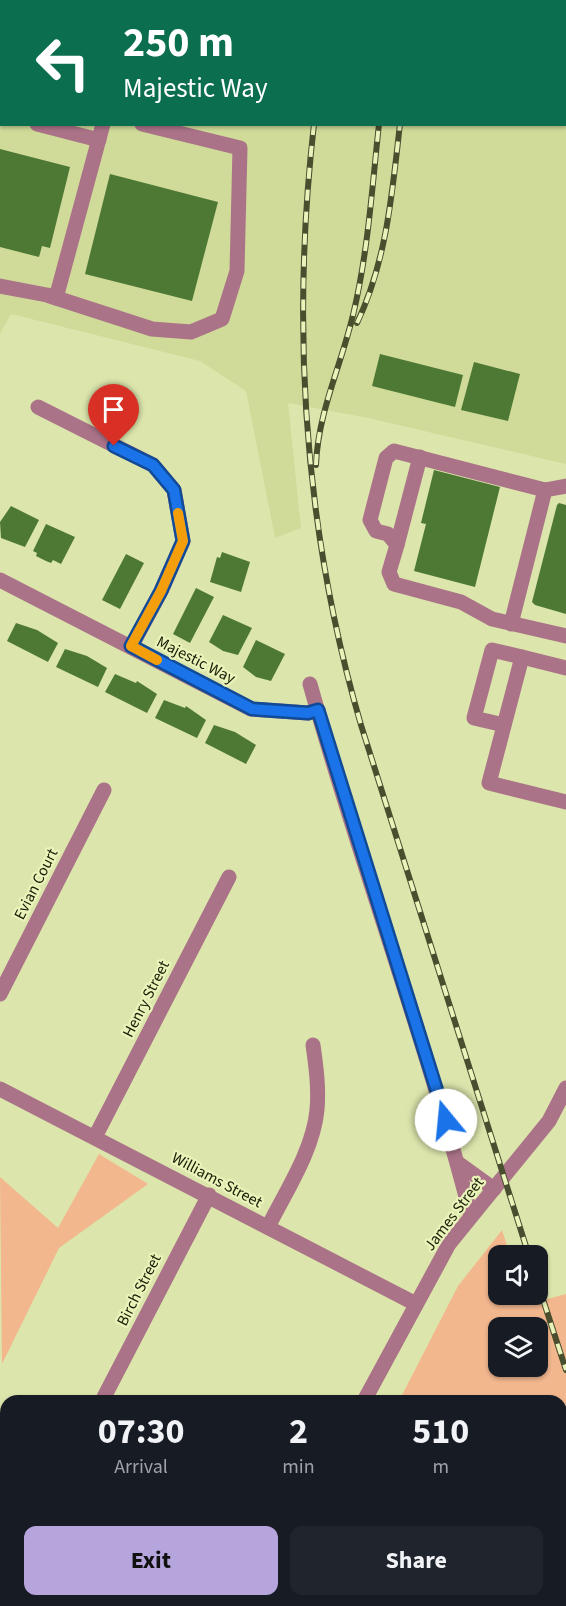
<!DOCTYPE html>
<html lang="en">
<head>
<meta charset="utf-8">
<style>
	:root { --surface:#171b24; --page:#20242c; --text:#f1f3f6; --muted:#9ea1a6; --accent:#b6a4dc }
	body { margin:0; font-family:"Source Sans 3",sans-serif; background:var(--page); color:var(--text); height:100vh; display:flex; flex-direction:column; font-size:22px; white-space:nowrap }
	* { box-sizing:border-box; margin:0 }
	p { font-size:20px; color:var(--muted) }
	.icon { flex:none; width:33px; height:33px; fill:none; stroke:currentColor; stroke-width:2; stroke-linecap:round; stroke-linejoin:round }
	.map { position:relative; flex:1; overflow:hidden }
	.sheet { position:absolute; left:0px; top:1395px; width:567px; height:212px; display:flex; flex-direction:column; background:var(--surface); border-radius:18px 18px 0 0; box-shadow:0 2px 4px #0004 }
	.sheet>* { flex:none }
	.hud { position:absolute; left:0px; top:0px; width:567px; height:126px; box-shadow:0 2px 4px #0004; background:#0b6e4f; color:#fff; overflow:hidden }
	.controls { position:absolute; left:488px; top:1245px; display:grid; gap:12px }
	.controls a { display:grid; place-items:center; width:60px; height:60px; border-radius:12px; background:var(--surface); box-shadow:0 2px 4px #0004; font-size:30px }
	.pin { position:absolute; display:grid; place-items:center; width:51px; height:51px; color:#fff; margin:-62px -26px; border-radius:50% 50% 50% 0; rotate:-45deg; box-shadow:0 0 6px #0007 }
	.pin .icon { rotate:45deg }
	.me { position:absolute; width:66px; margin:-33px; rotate:343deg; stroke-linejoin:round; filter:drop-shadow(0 0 4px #0008) }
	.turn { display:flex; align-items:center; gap:21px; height:126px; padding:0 24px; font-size:27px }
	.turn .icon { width:78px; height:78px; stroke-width:2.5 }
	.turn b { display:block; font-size:42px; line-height:51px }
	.eta { display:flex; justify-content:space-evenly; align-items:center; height:102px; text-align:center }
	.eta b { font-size:36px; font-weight:700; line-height:42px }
	.cta { display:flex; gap:12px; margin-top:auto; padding:12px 24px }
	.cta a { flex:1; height:69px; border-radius:12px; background:var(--accent); color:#111; font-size:24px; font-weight:700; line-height:69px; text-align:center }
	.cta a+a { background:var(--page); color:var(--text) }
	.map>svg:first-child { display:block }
	.built { fill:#d0db99; fill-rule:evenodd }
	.green { fill:#f3b78e; fill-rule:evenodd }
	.building { fill:#4d7934 }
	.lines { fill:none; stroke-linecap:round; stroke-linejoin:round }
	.minor { stroke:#ab7388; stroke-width:15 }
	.rail-casing { stroke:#494e2f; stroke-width:6 }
	.rail { stroke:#eaf3b9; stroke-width:4; stroke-dasharray:11; stroke-linecap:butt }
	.route-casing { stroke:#114b97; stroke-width:15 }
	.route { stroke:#1a73e8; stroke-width:10 }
	.slow { stroke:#f59e0b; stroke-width:10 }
	.labels { text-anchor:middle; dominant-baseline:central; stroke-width:4.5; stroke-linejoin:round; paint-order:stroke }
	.street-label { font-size:16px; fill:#1a1d07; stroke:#eaf3b9 }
</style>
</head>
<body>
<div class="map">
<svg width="566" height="1606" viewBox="0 0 566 1606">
	<rect width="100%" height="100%" fill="#dce6ac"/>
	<path class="built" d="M0 0H566V464L368 418 288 403 301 528 275 538 246 391 200 361 11 314 0 334ZM2 2H566V124H2Z"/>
	<g class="green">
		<polygon points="99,1154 148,1184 59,1248 2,1364 0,1177 58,1228"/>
		<path d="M502 1230 510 1255 498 1256V1294L522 1295 525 1305 566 1294V1409L561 1412V1401H399L458 1286ZM498 1328H537V1366H498Z"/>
		<polygon points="561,1425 566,1440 566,1606 379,1606 373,1601 561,1600"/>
	</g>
	<g class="building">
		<polygon points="0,149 70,167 50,248 42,246 39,257 0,247"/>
		<polygon points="110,174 218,202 192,301 85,274"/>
		<polygon points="380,354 463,375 455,407 372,386"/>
		<polygon points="474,362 520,374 508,421 461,410"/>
		<polygon points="434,470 500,487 475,587 414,571 426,524 421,523"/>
		<polygon points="559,503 566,505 566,614 535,605 532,602 557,505"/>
		<polygon points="11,506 39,520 25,547 1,538 0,522"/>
		<polygon points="46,524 75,537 61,564 53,560 51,563 46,561 36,556 37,553 33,551"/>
		<polygon points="222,552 250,562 241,592 210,582 217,557 220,558"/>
		<polygon points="126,554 144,563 120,609 102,600"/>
		<polygon points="196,588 214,597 190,643 173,634"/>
		<polygon points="223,615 252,628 238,655 223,651 209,642"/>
		<polygon points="16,623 37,630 58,643 48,662 7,641"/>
		<polygon points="256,640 285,654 271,681 256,677 243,667"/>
		<polygon points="65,649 87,656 107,668 98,687 56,667"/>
		<polygon points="115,674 136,683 137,681 157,694 147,713 105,692"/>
		<polygon points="164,700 185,708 186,706 206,720 197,738 155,718"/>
		<polygon points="214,725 235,732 256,745 246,764 205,743"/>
		<polygon points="161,1600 196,1600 193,1606 158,1606"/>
	</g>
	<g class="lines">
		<g class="minor">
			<polyline points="248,2 248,0"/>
			<polyline points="0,34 2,35"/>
			<polyline points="0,89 2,89"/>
			<polyline points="0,115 2,116"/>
			<polyline points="37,124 99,140"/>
			<polyline points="0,286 47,295 152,329 191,332 222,319 237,271 240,148 142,124"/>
			<polyline points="56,298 103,124"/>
			<polyline points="38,407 153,465 174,490 183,541 161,591 131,647"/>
			<polyline points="566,486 545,490 394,451 386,458 370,520 376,531 388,534 397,545 389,572 394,584 461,602 492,619 566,636"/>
			<polyline points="397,545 420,457"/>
			<polyline points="0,580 251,709 308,713 318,710"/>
			<polyline points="511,624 545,490"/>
			<polyline points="522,657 566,668"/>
			<path d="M310 684C360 863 425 1036 471 1216"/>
			<polyline points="504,725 474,718 492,650 522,657 489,783 566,802"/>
			<polyline points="0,994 104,790"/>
			<polyline points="0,1089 416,1304"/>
			<polyline points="95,1137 229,877"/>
			<polyline points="458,1163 494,1189"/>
			<path d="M268 1227C286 1191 313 1151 317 1110 319 1088 316 1066 313 1045"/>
			<polyline points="102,1401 209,1195"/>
			<polyline points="364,1401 449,1244 549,1121 566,1088"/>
			<polyline points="0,1601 6,1589"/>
			<polyline points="259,1606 262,1600"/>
		</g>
		<defs>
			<g id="rail">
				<polyline points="334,2 334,0"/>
				<polyline points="393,2 393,0"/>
				<polyline points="415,2 415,0"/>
				<path d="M314 124C291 326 304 530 361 725L529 1256"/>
				<path d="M357 323C387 260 392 193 400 124"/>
				<path d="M316 465C318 412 341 366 353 315 368 253 372 188 379 124"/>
				<polyline points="537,1281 566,1370"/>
			</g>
		</defs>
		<use href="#rail" class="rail-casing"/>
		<use href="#rail" class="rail"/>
	</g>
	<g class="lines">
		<defs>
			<polyline id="route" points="114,446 153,465 174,490 183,541 161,591 131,646 252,709 308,713 318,710 446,1120"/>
		</defs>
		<use href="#route" class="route-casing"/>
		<use href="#route" class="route"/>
		<polyline class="slow" points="157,660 131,646 161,591 183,541 178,513"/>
	</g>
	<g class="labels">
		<g class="street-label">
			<text transform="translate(196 660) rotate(27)">Majestic Way</text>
			<text transform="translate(36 884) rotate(-63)">Evian Court</text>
			<text transform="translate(146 999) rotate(-63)">Henry Street</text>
			<text transform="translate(217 1180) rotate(28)">Williams Street</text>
			<text transform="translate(454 1214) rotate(-53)">James Street</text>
			<text transform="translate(139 1290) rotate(-63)">Birch Street</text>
		</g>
	</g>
</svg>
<div class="controls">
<a><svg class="icon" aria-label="sound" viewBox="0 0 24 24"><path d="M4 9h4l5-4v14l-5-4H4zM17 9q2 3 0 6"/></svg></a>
<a><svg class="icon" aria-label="layers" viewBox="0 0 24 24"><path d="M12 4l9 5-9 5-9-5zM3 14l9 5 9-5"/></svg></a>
</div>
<div class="pin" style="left:114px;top:446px;background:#d93025"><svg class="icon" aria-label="arrive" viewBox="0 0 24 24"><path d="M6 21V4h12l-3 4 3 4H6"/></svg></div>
<svg class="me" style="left:446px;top:1120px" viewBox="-20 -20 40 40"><circle r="19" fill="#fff"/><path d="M0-13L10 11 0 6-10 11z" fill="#1a73e8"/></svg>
<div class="hud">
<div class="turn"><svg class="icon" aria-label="left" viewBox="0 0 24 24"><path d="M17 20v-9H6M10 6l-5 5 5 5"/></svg><div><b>250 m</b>Majestic Way</div></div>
</div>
<section class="sheet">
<div class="eta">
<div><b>07:30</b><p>Arrival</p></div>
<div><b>2</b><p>min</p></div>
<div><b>510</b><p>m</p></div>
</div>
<div class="cta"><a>Exit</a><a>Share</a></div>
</section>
</div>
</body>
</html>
